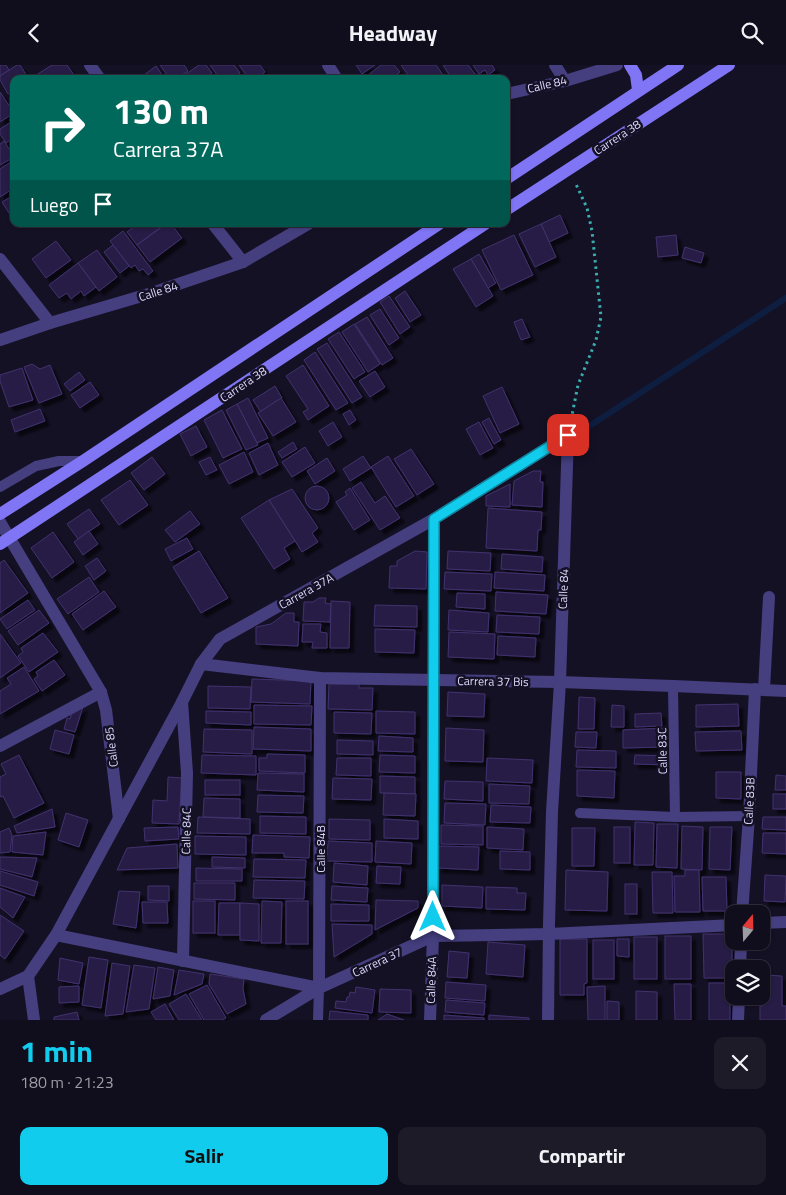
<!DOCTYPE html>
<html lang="es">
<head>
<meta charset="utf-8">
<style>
	:root { --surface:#100d1c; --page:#1e1b29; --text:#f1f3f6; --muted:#9c9ca3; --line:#302d3b; --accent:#12ccee }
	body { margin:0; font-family:"Titillium Web",sans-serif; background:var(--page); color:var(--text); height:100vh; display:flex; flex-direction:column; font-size:19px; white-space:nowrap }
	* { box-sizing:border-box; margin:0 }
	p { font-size:16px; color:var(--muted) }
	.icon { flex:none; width:28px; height:28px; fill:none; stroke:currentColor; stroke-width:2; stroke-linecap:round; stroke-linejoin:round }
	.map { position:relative; height:955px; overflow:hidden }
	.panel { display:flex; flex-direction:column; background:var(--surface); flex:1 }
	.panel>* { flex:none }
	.banner { position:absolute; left:10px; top:10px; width:500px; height:152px; border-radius:10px; box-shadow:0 1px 4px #0004,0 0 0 1px var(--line); background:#00695c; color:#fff; overflow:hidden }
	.needle { width:32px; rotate:19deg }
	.fabs { position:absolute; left:725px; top:840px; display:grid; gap:10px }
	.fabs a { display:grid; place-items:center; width:45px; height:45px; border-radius:10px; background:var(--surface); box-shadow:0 1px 4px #0004,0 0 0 1px var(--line); font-size:25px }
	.pin { position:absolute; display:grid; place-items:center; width:42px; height:42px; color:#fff; margin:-21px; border-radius:10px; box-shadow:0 2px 8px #0006 }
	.me { position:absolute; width:55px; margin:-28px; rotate:0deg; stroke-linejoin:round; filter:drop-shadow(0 0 4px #0008) }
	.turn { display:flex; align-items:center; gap:18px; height:105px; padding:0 20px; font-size:22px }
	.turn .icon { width:65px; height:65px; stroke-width:2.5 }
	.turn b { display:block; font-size:35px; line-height:42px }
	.then { display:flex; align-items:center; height:48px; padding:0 20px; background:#0003; gap:10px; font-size:19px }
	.round { display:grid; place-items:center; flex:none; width:52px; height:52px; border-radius:10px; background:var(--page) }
	.headline { display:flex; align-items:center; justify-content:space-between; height:85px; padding:0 20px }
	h1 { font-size:30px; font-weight:700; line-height:38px; color:var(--accent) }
	.action { display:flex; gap:10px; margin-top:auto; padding:10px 20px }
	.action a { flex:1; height:58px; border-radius:10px; background:var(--accent); color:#111; font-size:20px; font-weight:700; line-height:58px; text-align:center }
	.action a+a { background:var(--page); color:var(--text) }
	header { display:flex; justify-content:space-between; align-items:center; height:65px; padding:0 20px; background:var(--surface); font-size:22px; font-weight:700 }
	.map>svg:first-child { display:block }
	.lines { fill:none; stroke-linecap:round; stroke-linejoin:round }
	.stream { stroke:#0e1e41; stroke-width:6 }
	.building { fill:#281e44; stroke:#41326f; filter:url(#shadow) }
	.path { stroke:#38afae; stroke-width:3; stroke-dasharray:2.5 4; stroke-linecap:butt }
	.lane { stroke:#453f80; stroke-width:10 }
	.street { stroke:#453f80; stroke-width:12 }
	.secondary { stroke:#7f75f5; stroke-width:12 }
	.route-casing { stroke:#0c859b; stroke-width:12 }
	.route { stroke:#12ccee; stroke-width:9 }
	.labels { text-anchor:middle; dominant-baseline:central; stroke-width:5; stroke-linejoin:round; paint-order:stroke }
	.street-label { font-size:12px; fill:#ddd7fc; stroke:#151125 }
</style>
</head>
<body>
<header><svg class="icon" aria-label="back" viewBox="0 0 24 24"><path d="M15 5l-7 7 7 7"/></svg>Headway<svg class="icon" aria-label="search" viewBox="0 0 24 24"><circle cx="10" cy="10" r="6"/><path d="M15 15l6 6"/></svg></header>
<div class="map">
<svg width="786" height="955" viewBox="0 0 786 955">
	<defs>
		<filter id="shadow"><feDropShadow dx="4.5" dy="4.5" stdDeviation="1" flood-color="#0009"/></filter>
	</defs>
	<rect width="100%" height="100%" fill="#151125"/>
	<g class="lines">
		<polyline class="stream" points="571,373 786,233"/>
	</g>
	<g class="building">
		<polygon points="0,0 6,0 9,5 0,11"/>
		<polygon points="17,0 20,0 29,14 14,14 14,25 8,29 0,15 0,11"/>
		<polygon points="52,0 67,0 76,13 35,14 33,12"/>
		<polygon points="160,0 184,0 188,6 176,14 170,14"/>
		<polygon points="199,0 206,0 212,8 204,14 179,14"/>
		<polygon points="210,0 234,0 240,8 232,14 220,14"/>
		<polygon points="239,0 260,0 265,7 256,14 249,14"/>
		<polygon points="356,0 375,0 362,9"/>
		<polygon points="381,0 394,0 400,7 391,14 363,14"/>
		<polygon points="401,0 436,0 446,14 411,14"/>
		<polygon points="443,0 468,0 475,9 460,14 452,14"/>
		<polygon points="473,0 492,0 495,5 488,10 485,5 479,9"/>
		<polygon points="156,1 165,14 147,14 144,10"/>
		<polygon points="0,27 14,48 0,57"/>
		<polygon points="14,55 14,73 6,78 0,69 0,64"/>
		<polygon points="4,76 14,92 0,100 0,79"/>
		<polygon points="14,95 14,123 0,132 0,104"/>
		<polygon points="14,130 14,156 2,137"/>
		<polygon points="560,150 568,168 549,177 541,159"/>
		<polygon points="138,159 165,159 137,180 127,167"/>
		<polygon points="166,159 171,159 182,173 150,197 137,180"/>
		<polygon points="541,159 556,192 535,202 519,169"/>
		<polygon points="123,166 153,206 148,210 143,204 139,206 135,200 131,203 110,176"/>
		<polygon points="514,170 533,210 501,225 482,185"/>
		<polygon points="676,170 678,190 658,192 656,172"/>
		<polygon points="56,176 71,195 46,213 32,194"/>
		<polygon points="113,180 129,201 120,208 104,187"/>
		<polygon points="685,182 704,188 701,198 682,193"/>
		<polygon points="97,185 117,212 99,226 78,198"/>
		<polygon points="479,189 496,218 488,223 471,194"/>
		<polygon points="471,194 493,231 476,242 453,204"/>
		<polygon points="78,198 96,222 84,231 81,226 71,234 67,228 59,233 49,220"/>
		<polygon points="405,226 421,250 410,257 395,233"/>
		<polygon points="389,231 410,262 400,269 380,237"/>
		<polygon points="380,244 399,273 389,280 370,250"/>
		<polygon points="367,252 393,293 382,300 355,259"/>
		<polygon points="522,254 530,272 521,275 514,257"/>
		<polygon points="354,259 380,299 368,307 342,267"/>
		<polygon points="339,267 365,307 354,314 328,274"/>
		<polygon points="327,278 362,332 352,338 317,284"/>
		<polygon points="315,287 348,338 336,345 304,295"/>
		<polygon points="32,299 40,304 50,300 62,329 39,338 24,302"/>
		<polygon points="303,300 329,341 308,355 303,347 308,344 286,311"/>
		<polygon points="22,303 33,335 9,342 0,316 0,310"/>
		<polygon points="375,306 385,322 370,332 359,316"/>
		<polygon points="79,307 85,315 70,326 64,319"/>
		<polygon points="90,317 99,330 80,343 71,330"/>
		<polygon points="275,321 282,333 261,347 253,335"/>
		<polygon points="502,322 519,359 500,368 483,331"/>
		<polygon points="248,333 268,373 257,378 237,339"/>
		<polygon points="281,333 296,357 273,371 258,348"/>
		<polygon points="237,339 258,380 246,385 226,345"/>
		<polygon points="40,344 45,356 15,367 11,355"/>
		<polygon points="222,345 242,384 223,393 204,355"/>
		<polygon points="350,345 356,355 349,360 343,349"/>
		<polygon points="489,353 501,375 494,379 482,357"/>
		<polygon points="333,357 342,372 328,381 319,366"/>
		<polygon points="479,357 493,383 480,390 466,364"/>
		<polygon points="196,361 207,382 191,391 180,369"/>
		<polygon points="293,377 297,384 282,393 278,387"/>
		<polygon points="268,378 278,400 259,410 249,388"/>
		<polygon points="305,382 315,398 292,412 282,397"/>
		<polygon points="411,384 434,419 417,430 394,394"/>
		<polygon points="244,387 253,407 229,419 219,400"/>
		<polygon points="363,391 371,403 350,416 343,404"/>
		<polygon points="388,391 414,431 396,442 371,402"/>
		<polygon points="152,392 165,409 144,425 131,408"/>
		<polygon points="210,392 217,405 206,410 199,397"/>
		<polygon points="327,393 335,406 315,419 307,406"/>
		<polygon points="533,406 541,406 540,417 543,417 542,442 512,440 514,416"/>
		<polygon points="130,415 148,440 119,460 101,435"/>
		<polygon points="361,417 375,438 385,431 400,453 380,465 352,423"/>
		<polygon points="510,419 510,442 486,441 486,431"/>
		<circle cx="317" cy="433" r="12"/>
		<polygon points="350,423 370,455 354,465 336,437 347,430 345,427"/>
		<polygon points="292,424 318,463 312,468 318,477 302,487 269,435"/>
		<polygon points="269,435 295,476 284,483 290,494 274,504 241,453"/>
		<polygon points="488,443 542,447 541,465 538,465 537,486 486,483"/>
		<polygon points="89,444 100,459 78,474 67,459"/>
		<polygon points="190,446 200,459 175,477 165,465"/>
		<polygon points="89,466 98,479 83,490 74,477"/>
		<polygon points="53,467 74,497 52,513 31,483"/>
		<polygon points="187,473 193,484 171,496 165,484"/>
		<polygon points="199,486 228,533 201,548 173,502"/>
		<polygon points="415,486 427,487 426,524 389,523 390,501 397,501 397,496"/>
		<polygon points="448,486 491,488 490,506 447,504"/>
		<polygon points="502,489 543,492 542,507 501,504"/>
		<polygon points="97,493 106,506 94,515 85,501"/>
		<polygon points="4,495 28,528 0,548 0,498"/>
		<polygon points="445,507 492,509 491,526 444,524"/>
		<polygon points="495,507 545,510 544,526 494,523"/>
		<polygon points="89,512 99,527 68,549 57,534"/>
		<polygon points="104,526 116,542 83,565 72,549"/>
		<polygon points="496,527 548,530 546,549 495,546"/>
		<polygon points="457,528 485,529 485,544 456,542"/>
		<polygon points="319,533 326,533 325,538 331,539 330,557 303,556 304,537 313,537"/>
		<polygon points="28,535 35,545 7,564 0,554"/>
		<polygon points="331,536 350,537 349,583 330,583"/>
		<polygon points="375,540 417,541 417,562 374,561"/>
		<polygon points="39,545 49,558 18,580 8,566"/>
		<polygon points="449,545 489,548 488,567 448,565"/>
		<polygon points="286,548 294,548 294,557 299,557 298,581 256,579 256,562 271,559"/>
		<polygon points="497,550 540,552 539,569 496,567"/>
		<polygon points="303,559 321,559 320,567 327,568 327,583 312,583 313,577 302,577"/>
		<polygon points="375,564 415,565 414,588 375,587"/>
		<polygon points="449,567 495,569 494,594 448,592"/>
		<polygon points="43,568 58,587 29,607 18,591 23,587 21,583"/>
		<polygon points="0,569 21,598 0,613"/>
		<polygon points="498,571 536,573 535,592 497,590"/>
		<polygon points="54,595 65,610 42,626 34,614 38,611 36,607"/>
		<polygon points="24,602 39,626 0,649 0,626 11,619 7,613"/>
		<polygon points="252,614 311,616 310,639 251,637"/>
		<polygon points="329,619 359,619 359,623 373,623 372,645 328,644"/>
		<polygon points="208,621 251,622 250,644 208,643"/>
		<polygon points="448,627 485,629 484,652 447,651"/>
		<polygon points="579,632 595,633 594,664 578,664"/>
		<polygon points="738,639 739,661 696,662 696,640"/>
		<polygon points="254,640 312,641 311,660 254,659"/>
		<polygon points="612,640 624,641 624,662 611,662"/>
		<polygon points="83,642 75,667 64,664 67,653 70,654 72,646"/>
		<polygon points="206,646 251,647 251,660 206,658"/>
		<polygon points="376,646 415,647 415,669 376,668"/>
		<polygon points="334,647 372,648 371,669 334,668"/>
		<polygon points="661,648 662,661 635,662 635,649"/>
		<polygon points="254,662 311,664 311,686 253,684"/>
		<polygon points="446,663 484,665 483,697 445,696"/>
		<polygon points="665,663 666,682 623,683 623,665"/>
		<polygon points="204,664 252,665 252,689 203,687"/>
		<polygon points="55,665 74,670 69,689 50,684"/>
		<polygon points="738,666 741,666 742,685 696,686 695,667"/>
		<polygon points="576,667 597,667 596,683 575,682"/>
		<polygon points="379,671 413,673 413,687 378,686"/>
		<polygon points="337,675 373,676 373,690 337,689"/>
		<polygon points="577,685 616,686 616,703 576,702"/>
		<polygon points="267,689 305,690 305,708 259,706 259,693 267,693"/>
		<polygon points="19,690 44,738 14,753 3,731 0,732 0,712 6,709 1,699"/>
		<polygon points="202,690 256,691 256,710 201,708"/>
		<polygon points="380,690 415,691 415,708 379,707"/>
		<polygon points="635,690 668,691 668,700 634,699"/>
		<polygon points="337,693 371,693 371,711 336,710"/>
		<polygon points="487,693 533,695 532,718 486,716"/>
		<polygon points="577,705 615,706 614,733 577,731"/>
		<polygon points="716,707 741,707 741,734 716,733"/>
		<polygon points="258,708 304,709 304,727 257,725"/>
		<polygon points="776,710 786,711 786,725 775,725"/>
		<polygon points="380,711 415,712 415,729 380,728"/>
		<polygon points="168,712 182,713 179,759 152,758 153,735 167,736"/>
		<polygon points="333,713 372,714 371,735 332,734"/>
		<rect x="205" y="715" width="35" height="15"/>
		<polygon points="445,716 483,717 483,736 444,734"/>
		<polygon points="489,719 530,721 529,739 489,738"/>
		<polygon points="384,728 416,729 415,751 383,750"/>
		<rect x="773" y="729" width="13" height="15"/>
		<polygon points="258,730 304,731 303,748 257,747"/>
		<polygon points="204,733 240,734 240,753 203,752"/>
		<polygon points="445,738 486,739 485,760 444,758"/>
		<polygon points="491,740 531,742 530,758 490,757"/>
		<polygon points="52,744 55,762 17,768 14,761"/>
		<polygon points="66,748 88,755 79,782 58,775"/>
		<polygon points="260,751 306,752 306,769 260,768"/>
		<polygon points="198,752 250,754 250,769 197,768"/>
		<polygon points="763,752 786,752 786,765 762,764"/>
		<polygon points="329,754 370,755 370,775 329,774"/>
		<polygon points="384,754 418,756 418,774 384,773"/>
		<polygon points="635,757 654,758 653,800 634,800"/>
		<polygon points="657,759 678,759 677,803 656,802"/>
		<polygon points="441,760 483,761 483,780 441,779"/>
		<polygon points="682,761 703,762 702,805 681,804"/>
		<polygon points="178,762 179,774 145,776 144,763"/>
		<polygon points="487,762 524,764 523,785 487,783"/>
		<rect x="614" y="762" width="16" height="36"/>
		<polygon points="710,762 732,762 730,805 709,804"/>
		<polygon points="9,763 12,770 10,787 0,788 0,767"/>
		<polygon points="572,763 595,763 594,801 572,801"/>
		<polygon points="46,767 43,790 12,787 13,771"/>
		<polygon points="763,768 786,768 786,789 762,788"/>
		<polygon points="253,770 310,772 309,793 284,792 284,788 252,788"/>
		<polygon points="195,771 246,772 246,790 195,789"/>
		<polygon points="328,776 372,778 372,797 327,796"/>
		<polygon points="376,776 412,778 411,799 375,797"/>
		<polygon points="177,779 178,803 117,805 127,783"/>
		<polygon points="438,781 479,782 478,805 437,803"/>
		<polygon points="500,786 530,787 530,805 500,804"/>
		<polygon points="0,792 37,793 32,812 0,804"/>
		<polygon points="212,792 245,793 245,803 212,802"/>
		<polygon points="254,794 306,795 305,813 253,812"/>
		<polygon points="334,798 368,801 367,820 333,817"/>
		<polygon points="377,801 401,802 400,819 376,818"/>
		<polygon points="196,803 242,804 242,816 196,816"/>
		<polygon points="566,805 608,807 607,846 565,845"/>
		<polygon points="685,805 699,805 700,847 675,847 674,811 685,811"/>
		<polygon points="0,806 38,817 34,831 0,820"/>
		<polygon points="652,807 672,807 673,848 653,848"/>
		<polygon points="765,810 786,811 785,837 764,836"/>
		<polygon points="702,812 726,812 727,846 703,846"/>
		<polygon points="254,815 305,816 304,834 253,833"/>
		<polygon points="194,818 235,818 235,835 194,834"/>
		<rect x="625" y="819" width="12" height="30"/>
		<polygon points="442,820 483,822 482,843 442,841"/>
		<polygon points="148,821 169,821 169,836 148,835"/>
		<polygon points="332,821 368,823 367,837 331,835"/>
		<polygon points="486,822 517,823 517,828 526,828 525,845 486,844"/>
		<polygon points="0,823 25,832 13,853 0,842"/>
		<polygon points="119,826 140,827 136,863 113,859"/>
		<polygon points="376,835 418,836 418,843 375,865"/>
		<rect x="193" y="836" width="22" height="32"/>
		<polygon points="262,836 282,837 281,878 261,878"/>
		<rect x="286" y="836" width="22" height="43"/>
		<polygon points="142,837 167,837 168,858 143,858"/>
		<polygon points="219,838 240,838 240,870 218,870"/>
		<polygon points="240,838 259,839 259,876 240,875"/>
		<polygon points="331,839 369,840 369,856 331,856"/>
		<polygon points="0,850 24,866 5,894 0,890"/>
		<polygon points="332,859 372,860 372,869 334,892"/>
		<polygon points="703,869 732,869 732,913 704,913"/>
		<rect x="665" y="871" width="26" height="43"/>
		<rect x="634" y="872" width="23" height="42"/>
		<polygon points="560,874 587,874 587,918 584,919 584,930 560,930"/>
		<polygon points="617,874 629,874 629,892 617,891"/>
		<rect x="593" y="875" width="21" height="39"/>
		<polygon points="488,877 525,880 523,912 486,909"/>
		<polygon points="449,886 469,888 467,913 447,912"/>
		<polygon points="89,892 108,895 101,943 82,940"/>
		<polygon points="60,893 83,898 79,919 58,915"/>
		<polygon points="112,898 130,901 123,949 105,951"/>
		<polygon points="134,900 155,903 149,944 126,947"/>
		<polygon points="158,902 174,905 170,931 153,934"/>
		<polygon points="179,905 204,909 202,919 174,930"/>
		<polygon points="210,909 244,914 243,924 246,939 227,949 209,919"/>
		<polygon points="764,910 782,911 782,941 786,941 786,955 760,955 760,941 763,941"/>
		<polygon points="446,917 486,920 485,936 445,933"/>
		<rect x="709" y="918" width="21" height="37"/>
		<polygon points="674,919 691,919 691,955 675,955"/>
		<polygon points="207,920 226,953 222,955 204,955 189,929"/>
		<polygon points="79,921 79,937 59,938 59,922"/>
		<polygon points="605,921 605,955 588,955 587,922"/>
		<polygon points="356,922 375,925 372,948 335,943 336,936 346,937 347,932 349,932 350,927 355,928"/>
		<polygon points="380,924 411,925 411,948 379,947"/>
		<polygon points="636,926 657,927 657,955 636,955"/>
		<polygon points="186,929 202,955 179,955 169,939"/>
		<polygon points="446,935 485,938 484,950 445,947"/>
		<polygon points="607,936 619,937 619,955 607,955"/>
		<polygon points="165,939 174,955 156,955 151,947"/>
		<polygon points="330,946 368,950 368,955 329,955"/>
		<polygon points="77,947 79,955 54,955 54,952"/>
		<polygon points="387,949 404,955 378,955"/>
		<polygon points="444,950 484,953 484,955 444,955"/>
		<polygon points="489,950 529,953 529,955 489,955"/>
	</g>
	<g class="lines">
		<polyline class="path" points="571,355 578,320 596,275 601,252 592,166 587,143 575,117"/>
		<g class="lane">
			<polyline points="0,422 36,401 59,396 83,396"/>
			<polyline points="673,621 675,752"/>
			<polyline points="580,748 675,752 749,751"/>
			<polyline points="318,955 319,923"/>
		</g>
		<g class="street">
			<polyline points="90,0 100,14"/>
			<polyline points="328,0 337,14"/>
			<polyline points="555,0 565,16"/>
			<polyline points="506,29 565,16 617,0"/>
			<polyline points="213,159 243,197"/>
			<polyline points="0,194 50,258"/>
			<polyline points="0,275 50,258 152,228 243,197 308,159"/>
			<polyline points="0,457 101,627 106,645 119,754"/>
			<polyline points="201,599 320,613 560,617 673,621 786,626"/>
			<polyline points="764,624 769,532"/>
			<polyline points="182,637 187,708 183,896"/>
			<polyline points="0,681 101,627"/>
			<polyline points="742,849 749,751 755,624"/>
			<polyline points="761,858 786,857"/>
			<polyline points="56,870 319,923 433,871 549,869 734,860"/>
			<polyline points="740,904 741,876"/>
			<polyline points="28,911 34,955"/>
			<polyline points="0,924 28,911 56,870 182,637 201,599 220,574 434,454 568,370"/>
			<polyline points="266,955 319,923 320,613"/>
			<polyline points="430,955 433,871 434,454"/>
			<polyline points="548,955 549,859 552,747 560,617 568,370"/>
			<polyline points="738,955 739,931"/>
		</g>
		<g class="secondary">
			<polyline points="630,0 636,10 638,25"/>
			<polyline points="506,114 678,0"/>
			<polyline points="506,145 729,0"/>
			<polyline points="0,449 83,396 439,159"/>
			<polyline points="0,479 485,159"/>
		</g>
	</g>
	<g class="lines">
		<defs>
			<polyline id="route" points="433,852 434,454 568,370"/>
		</defs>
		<use href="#route" class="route-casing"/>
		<use href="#route" class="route"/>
	</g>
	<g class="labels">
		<g class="street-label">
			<text transform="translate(547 19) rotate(-13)">Calle 84</text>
			<text transform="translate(617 72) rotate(-33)">Carrera 38</text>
			<text transform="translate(158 226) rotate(-18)">Calle 84</text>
			<text transform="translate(243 319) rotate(-34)">Carrera 38</text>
			<text transform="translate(563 524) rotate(-88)">Calle 84</text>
			<text transform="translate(306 526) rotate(-29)">Carrera 37A</text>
			<text transform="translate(493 616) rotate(1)">Carrera 37 Bis</text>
			<text transform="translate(111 682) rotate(-97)">Calle 85</text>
			<text transform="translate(662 686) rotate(-91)">Calle 83C</text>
			<text transform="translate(749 736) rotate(-87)">Calle 83B</text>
			<text transform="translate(186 766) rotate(-89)">Calle 84C</text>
			<text transform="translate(320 784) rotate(-90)">Calle 84B</text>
			<text transform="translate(377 897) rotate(-25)">Carrera 37</text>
			<text transform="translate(431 915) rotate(-88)">Calle 84A</text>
		</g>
	</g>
</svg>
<div class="fabs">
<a><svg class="needle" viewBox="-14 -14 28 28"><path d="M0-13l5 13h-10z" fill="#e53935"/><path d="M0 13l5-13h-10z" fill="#9c9ca3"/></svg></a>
<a><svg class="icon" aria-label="layers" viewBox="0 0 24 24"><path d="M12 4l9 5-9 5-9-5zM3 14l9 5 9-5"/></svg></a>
</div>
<div class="pin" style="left:568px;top:370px;background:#d93025"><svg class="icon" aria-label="arrive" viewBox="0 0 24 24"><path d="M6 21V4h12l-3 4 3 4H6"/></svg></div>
<svg class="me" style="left:433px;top:852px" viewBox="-20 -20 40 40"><path d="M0-17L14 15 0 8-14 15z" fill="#12ccee" stroke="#fff" stroke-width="4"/></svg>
<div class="banner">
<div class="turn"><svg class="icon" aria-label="right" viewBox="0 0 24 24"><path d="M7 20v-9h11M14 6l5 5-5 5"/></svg><div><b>130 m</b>Carrera 37A</div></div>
<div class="then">Luego<svg class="icon" aria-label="arrive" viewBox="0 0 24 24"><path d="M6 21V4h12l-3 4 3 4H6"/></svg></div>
</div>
</div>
<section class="panel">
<div class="headline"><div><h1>1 min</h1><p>180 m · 21:23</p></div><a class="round"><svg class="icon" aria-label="close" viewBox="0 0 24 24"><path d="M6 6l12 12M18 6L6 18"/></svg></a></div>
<div class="action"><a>Salir</a><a>Compartir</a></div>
</section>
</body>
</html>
